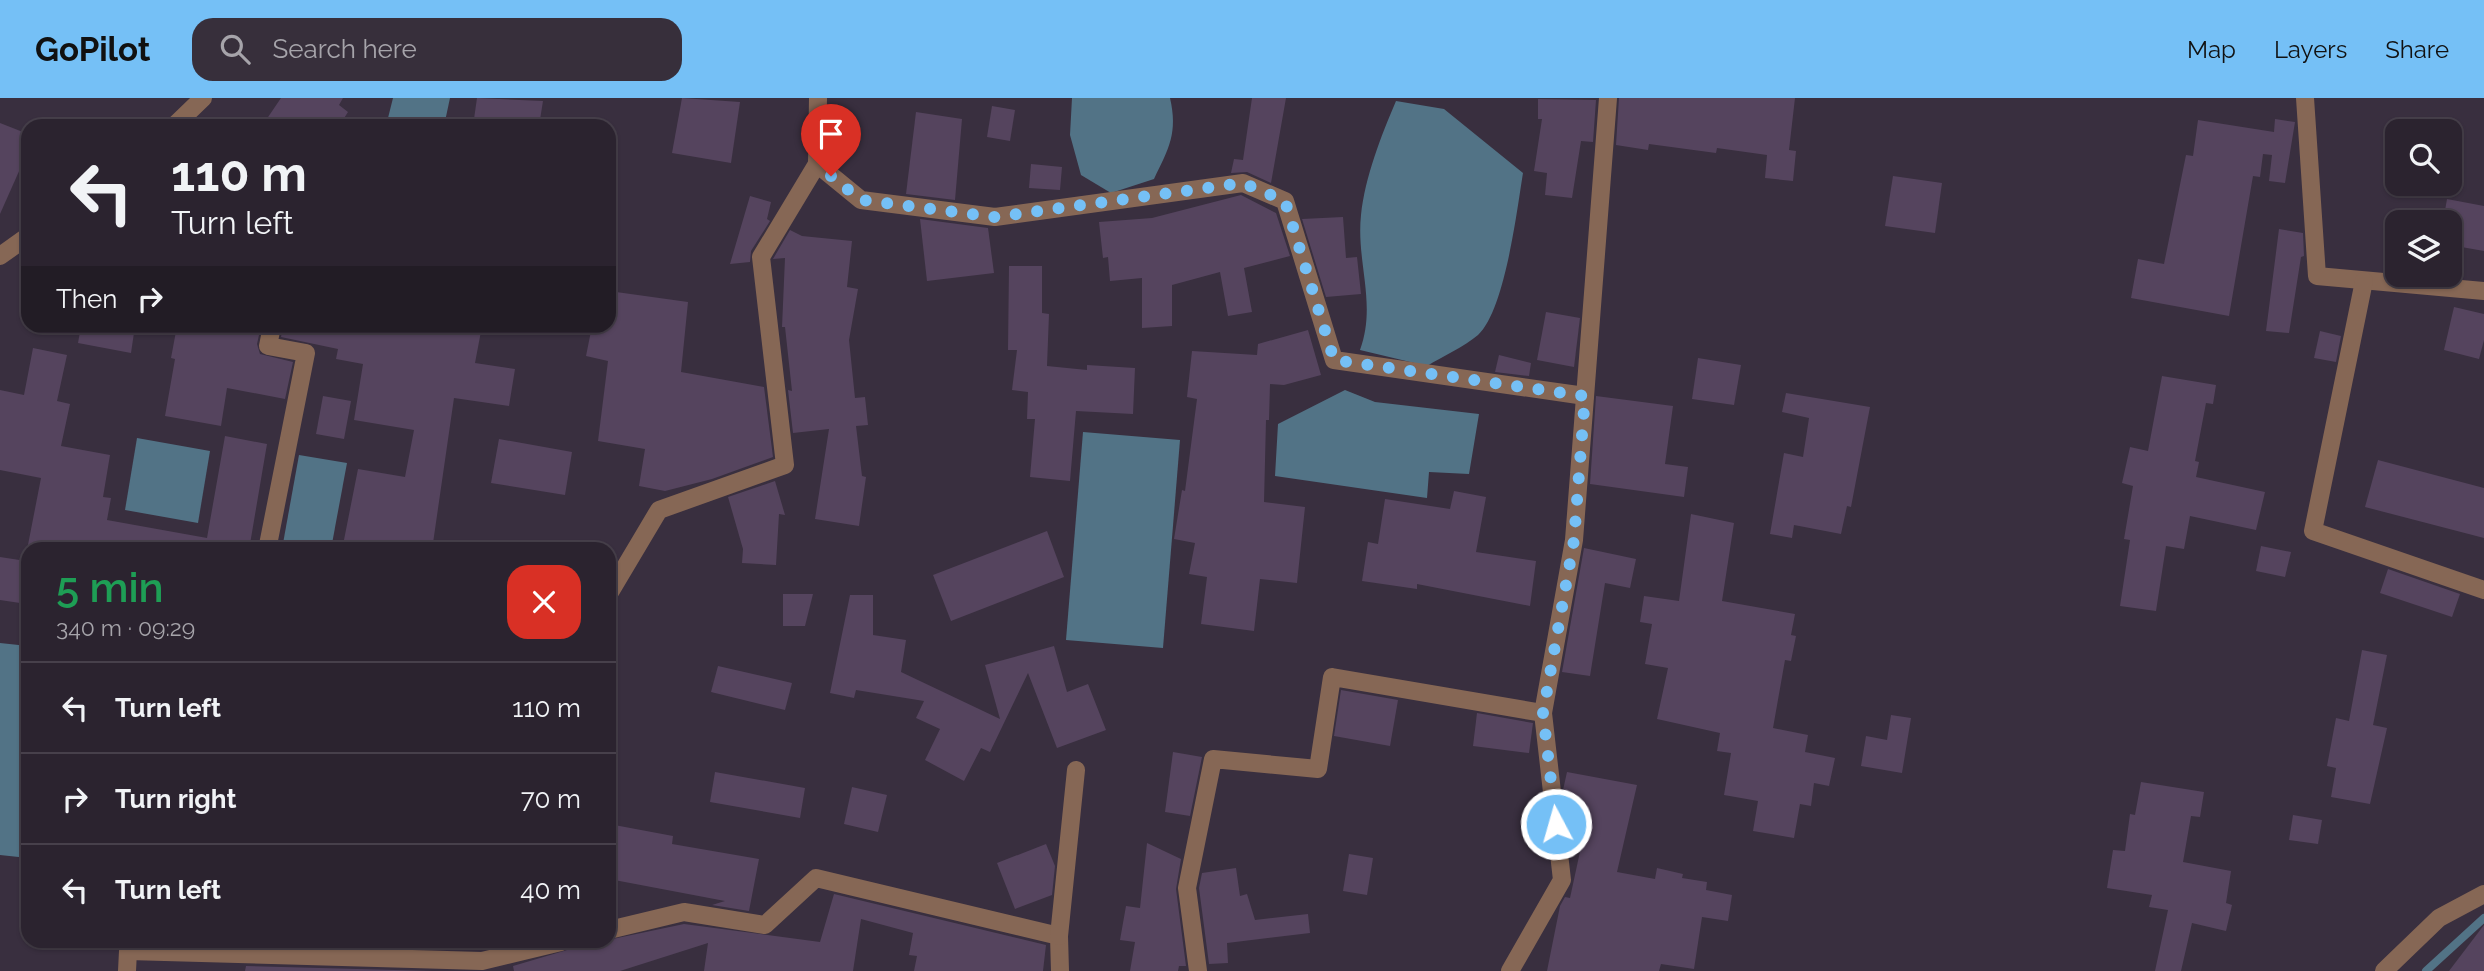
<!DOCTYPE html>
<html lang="en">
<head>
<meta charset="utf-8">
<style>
	:root { --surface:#2b232f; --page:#372f3b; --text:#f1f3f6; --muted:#a6a4aa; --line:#47404b; --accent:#75c0f6 }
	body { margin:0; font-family:Raleway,sans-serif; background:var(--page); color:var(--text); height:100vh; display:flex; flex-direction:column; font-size:26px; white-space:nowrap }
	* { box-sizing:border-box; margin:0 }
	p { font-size:23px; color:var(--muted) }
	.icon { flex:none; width:38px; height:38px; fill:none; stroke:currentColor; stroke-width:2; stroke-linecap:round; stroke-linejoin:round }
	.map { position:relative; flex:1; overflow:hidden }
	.panel { position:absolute; left:21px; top:444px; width:595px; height:406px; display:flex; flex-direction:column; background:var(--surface); border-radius:21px; box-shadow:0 2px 5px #0004,0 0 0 2px var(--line) }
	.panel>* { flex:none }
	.guide { position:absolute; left:21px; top:21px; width:595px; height:214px; border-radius:21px; box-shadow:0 2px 5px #0004,0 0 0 2px var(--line); background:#2b232f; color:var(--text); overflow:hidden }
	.fabs { position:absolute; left:2385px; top:21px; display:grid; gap:14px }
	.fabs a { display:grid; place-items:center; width:77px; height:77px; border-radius:14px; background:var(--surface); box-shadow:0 2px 5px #0004,0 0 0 2px var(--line); font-size:35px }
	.pin { position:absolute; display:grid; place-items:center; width:60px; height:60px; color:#fff; margin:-72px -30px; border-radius:50% 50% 50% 0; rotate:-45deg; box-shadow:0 0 7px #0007 }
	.pin .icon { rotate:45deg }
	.me { position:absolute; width:77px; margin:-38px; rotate:354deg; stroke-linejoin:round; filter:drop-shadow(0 0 5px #0008) }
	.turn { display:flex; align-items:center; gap:24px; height:147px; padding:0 35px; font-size:32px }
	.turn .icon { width:91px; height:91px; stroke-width:2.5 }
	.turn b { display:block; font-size:49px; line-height:60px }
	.then { display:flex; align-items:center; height:66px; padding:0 35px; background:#0003; gap:14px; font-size:26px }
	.round { display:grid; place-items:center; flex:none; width:74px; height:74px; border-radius:21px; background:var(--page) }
	.head { display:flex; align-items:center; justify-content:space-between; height:119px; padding:0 35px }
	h1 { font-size:42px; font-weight:600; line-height:52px; color:#1e9e55 }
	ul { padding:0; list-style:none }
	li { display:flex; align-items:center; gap:21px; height:91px; padding:0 35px; border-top:2px solid var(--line) }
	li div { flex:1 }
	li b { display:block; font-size:26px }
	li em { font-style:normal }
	header { display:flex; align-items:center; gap:42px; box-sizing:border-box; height:98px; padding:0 35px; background:var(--accent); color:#111 }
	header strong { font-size:33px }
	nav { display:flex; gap:38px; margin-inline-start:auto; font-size:24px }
	.search { width:490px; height:63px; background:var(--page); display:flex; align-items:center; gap:18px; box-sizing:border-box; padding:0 24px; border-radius:21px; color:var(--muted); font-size:26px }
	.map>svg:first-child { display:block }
	.water { fill:#527386 }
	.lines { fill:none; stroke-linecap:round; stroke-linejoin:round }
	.stream { stroke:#527386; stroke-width:8 }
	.building { fill:#55445e }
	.minor { stroke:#866755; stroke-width:18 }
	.route { stroke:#75c0f6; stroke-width:12; stroke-dasharray:0 21.6 }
</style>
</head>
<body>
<header>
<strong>GoPilot</strong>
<div class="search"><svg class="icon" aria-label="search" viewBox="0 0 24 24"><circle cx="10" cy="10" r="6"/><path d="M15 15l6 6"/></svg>Search here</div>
<nav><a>Map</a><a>Layers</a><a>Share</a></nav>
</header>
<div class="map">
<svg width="2484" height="873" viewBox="0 0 2484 873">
	<rect width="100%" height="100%" fill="#392f3f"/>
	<g class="water">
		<polygon points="393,0 450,0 444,28 386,28"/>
		<path d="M1072 0H1170C1178 35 1169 50 1154 81L1111 95 1081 77 1070 37Z"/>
		<path d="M1396 3 1444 11 1523 75C1517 112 1505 212 1478 237 1464 249 1443 258 1427 268L1360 252C1377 206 1356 164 1361 117 1365 79 1381 38 1396 3Z"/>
		<polygon points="1345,292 1375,304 1479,316 1469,376 1429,374 1427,400 1275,378 1278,326"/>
		<polygon points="1083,334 1180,342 1163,550 1066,542"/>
		<polygon points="137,340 210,353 198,425 125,412"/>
		<polygon points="299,357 347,365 331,451 282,451"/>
		<polygon points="0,545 28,548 28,760 0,757"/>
	</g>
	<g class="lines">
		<polyline class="stream" points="2426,873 2484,820"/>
	</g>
	<g class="building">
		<polygon points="281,0 343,0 339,7 348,14 339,28 262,28"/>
		<polygon points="477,0 543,3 539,28 473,28"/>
		<polygon points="682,0 740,4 731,65 672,55"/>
		<polygon points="1252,0 1286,0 1271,85 1247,74 1231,75 1234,61 1243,62"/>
		<polygon points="1619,0 1795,0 1789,52 1796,53 1793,83 1765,80 1767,57 1717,50 1716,55 1649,46 1648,52 1616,47"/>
		<polygon points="1538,1 1596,2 1593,44 1581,43 1572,100 1545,97 1547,75 1534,73 1542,21 1538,21"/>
		<polygon points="992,8 1015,12 1010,43 987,39"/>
		<polygon points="916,14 962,21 955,102 906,96"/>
		<polygon points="2275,21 2295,24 2285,85 2269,83 2272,57 2263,56 2260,79 2253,78 2229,218 2131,200 2138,161 2164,166 2186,57 2193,58 2198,22 2274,34"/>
		<polygon points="0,25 28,36 28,53 0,116"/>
		<polygon points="1031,66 1062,69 1060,92 1029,90"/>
		<polygon points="1893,78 1942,85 1935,135 1885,128"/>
		<polygon points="1241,97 1276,115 1290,158 1244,170 1252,214 1228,218 1220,174 1172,187 1172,228 1142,230 1142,180 1110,183 1108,159 1103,160 1099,124 1152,120"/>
		<polygon points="750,98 771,104 767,121 770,123 751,153 750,164 730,166"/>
		<polygon points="2447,101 2484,108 2484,153 2450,147 2450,124 2443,124"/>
		<polygon points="1343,119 1346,160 1357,159 1361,196 1326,199 1302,121"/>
		<polygon points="920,121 988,130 994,175 927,183"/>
		<polygon points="2279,131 2303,135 2304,158 2301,159 2289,235 2266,233"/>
		<polygon points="790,132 802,138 852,143 847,189 858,191 849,242 855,300 865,299 868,327 856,328 862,378 866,379 859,428 815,421 829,331 793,335 788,292 792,293 785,229 782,229 785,160 773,161"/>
		<polygon points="1009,168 1042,168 1042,215 1049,216 1047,268 1087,272 1087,267 1135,270 1133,316 1076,313 1070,383 1030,379 1035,321 1027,321 1028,294 1012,292 1017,252 1008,252"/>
		<polygon points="609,193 688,204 681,274 764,289 773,359 712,381 665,393 639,388 645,351 598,343 608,263 586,258 592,228 609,228"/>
		<polygon points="2454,209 2484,216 2484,242 2479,261 2444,252"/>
		<polygon points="1546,214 1580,220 1574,269 1537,262"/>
		<polygon points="81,228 135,228 131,255 78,245"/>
		<polygon points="177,228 261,228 257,246 260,256 293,264 285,301 227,290 221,328 165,318 175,261 171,260"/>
		<polygon points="283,228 482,228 475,265 515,271 509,308 454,300 432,452 342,452 358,371 405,379 414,332 354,322 363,266 336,261 338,251 281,239"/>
		<polygon points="1308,232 1321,277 1284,287 1270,286 1269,322 1266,322 1264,404 1305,409 1297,485 1260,481 1254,533 1201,526 1207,479 1189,476 1195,445 1174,441 1182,392 1185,393 1197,301 1187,299 1192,253 1257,257 1258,246"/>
		<polygon points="2320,233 2341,238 2336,264 2314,260"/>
		<polygon points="33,250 67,257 57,303 70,306 61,348 110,357 103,399 111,400 107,422 207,440 225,338 267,346 249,452 27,452 41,380 0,372 0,292 24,297"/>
		<polygon points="1499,257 1531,265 1529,278 1495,274"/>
		<polygon points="1698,260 1741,267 1734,307 1692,301"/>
		<polygon points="2162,278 2216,287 2213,306 2206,305 2195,363 2199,364 2196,379 2265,394 2256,432 2190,418 2184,451 2166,448 2156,513 2120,508 2130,442 2124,441 2133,388 2122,385 2130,349 2148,353"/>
		<polygon points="1786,295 1870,309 1851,409 1847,408 1841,436 1794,427 1792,440 1770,436 1784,355 1803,359 1809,320 1782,314"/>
		<polygon points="323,298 351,303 344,341 316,336"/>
		<polygon points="1596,298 1673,308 1665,366 1688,369 1684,399 1590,386"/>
		<polygon points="499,341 572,354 565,397 491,385"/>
		<polygon points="2378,362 2484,390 2484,440 2365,409"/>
		<polygon points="775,383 785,417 779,416 776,467 742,465 743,451 728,399"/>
		<polygon points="1454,393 1486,399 1476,454 1536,463 1530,508 1417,486 1417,491 1362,483 1368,444 1378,446 1385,401 1450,411"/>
		<polygon points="1691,416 1734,425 1722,503 1795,516 1791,537 1796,538 1791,563 1785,562 1773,630 1808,637 1805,654 1835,660 1829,688 1814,685 1811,708 1800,706 1794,740 1753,733 1758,703 1724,697 1731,655 1717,653 1720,635 1657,621 1668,570 1645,566 1652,526 1640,524 1644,498 1679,503"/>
		<polygon points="1047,433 1064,479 951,523 933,477"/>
		<polygon points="2261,448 2291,454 2285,479 2256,473"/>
		<polygon points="1584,450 1636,461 1630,490 1605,485 1590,578 1562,574"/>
		<polygon points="0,459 26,463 20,505 0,502"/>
		<polygon points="2388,471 2460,496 2452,519 2380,495"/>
		<polygon points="783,496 813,496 805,528 783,528"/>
		<polygon points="850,497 873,497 873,537 906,542 901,574 1000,621 985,567 1054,548 1067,594 1088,586 1106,632 1057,650 1028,575 990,654 981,650 964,683 925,662 940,631 916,620 924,603 856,592 854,600 830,595"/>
		<polygon points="2362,552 2387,557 2373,627 2387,630 2370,706 2331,699 2336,670 2327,668 2336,620 2349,623"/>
		<polygon points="718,568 792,585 785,612 711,594"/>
		<polygon points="1341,592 1398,602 1390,648 1334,638"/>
		<polygon points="1477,615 1533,625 1529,655 1473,648"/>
		<polygon points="1891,617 1911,620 1902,675 1861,668 1866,638 1887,642"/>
		<polygon points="1173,654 1202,659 1190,718 1165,714"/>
		<polygon points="715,674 805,690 800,720 710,704"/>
		<polygon points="1567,674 1637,687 1617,774 1655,781 1657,770 1683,776 1682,780 1707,784 1706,792 1732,797 1728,823 1702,819 1694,871 1661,866 1659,873 1547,873 1560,808 1565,799 1570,800 1581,749 1572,748 1576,725 1567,724 1563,692"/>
		<polygon points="2141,684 2204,694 2200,719 2191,718 2183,764 2231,773 2226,805 2232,807 2226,833 2192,825 2181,873 2155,873 2168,812 2149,809 2152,797 2107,790 2113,752 2125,753 2130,716 2135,717"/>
		<polygon points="852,689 887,697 878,734 844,726"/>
		<polygon points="2293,717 2322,722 2318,746 2289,742"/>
		<polygon points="609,726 673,738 672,746 759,761 749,813 712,807 725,803 609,781"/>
		<polygon points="1147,745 1181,761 1176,791 1186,868 1179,868 1178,873 1130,873 1135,844 1120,842 1126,808 1140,810"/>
		<polygon points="1046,746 1055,768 1052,797 1015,811 997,765"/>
		<polygon points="1349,756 1373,760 1367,797 1343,793"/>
		<polygon points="1236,770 1240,798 1247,796 1255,822 1308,816 1310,835 1227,845 1228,865 1209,866 1199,790 1202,775"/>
		<polygon points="834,796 1046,847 1043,873 914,873 917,858 909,857 913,835 861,821 853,873 704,873 708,845 620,873 514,873 513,868 584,847 684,826 820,844"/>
		<polygon points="2484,827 2484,873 2449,873"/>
		<polygon points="248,844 500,844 500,847 481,852"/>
		<polygon points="246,868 433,873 245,873"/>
	</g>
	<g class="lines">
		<g class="minor">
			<polyline points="2305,0 2317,178 2484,193"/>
			<polyline points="174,28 203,0"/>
			<polyline points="817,66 861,102 995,119 1243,85 1285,103 1334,262 1585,298"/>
			<polyline points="0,158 28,138"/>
			<polyline points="2364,183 2313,433 2484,492"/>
			<polyline points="267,452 306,255 268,248 272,228"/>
			<polyline points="609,496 659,412 785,367 761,159 817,66 818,0"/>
			<polyline points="609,832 684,814 765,827 816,780 1059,838 1060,873"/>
			<polyline points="1059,838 1076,672"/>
			<polyline points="127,873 128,853 482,863 561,844"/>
			<polyline points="1198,873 1187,790 1213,661 1318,671 1332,579 1543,615"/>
			<polyline points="1510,873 1562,782 1543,615 1574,442 1608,0"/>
			<polyline points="2384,873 2439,820 2484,796"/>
		</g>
	</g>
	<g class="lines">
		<polyline class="route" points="831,78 861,102 995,119 1243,85 1285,103 1334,262 1585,298 1574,442 1543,615 1556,726"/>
	</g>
</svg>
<div class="fabs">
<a><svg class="icon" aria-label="search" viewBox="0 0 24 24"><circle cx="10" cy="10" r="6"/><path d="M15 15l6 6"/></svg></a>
<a><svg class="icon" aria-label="layers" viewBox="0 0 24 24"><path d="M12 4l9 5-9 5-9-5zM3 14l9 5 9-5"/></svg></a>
</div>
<div class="pin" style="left:831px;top:78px;background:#d93025"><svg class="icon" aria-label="arrive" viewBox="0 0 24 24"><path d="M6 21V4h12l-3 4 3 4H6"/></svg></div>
<svg class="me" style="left:1556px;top:726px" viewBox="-20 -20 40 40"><circle r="17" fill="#75c0f6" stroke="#fff" stroke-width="3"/><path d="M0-11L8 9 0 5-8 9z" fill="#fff"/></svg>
<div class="guide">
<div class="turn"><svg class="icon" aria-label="left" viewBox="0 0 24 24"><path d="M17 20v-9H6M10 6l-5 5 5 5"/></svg><div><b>110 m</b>Turn left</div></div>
<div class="then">Then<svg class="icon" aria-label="right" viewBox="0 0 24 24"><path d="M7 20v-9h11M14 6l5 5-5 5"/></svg></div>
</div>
<section class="panel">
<div class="head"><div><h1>5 min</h1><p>340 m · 09:29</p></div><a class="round" style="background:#d93025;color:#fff"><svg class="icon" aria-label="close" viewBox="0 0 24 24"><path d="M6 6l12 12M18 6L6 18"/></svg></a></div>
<ul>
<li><svg class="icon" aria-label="left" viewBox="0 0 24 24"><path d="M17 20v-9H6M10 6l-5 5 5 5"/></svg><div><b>Turn left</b></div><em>110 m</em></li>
<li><svg class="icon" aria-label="right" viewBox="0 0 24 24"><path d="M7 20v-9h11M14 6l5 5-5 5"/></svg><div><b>Turn right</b></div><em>70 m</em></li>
<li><svg class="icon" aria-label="left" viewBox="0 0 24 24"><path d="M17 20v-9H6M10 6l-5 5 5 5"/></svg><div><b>Turn left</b></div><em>40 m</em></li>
</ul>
</section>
</div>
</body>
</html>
